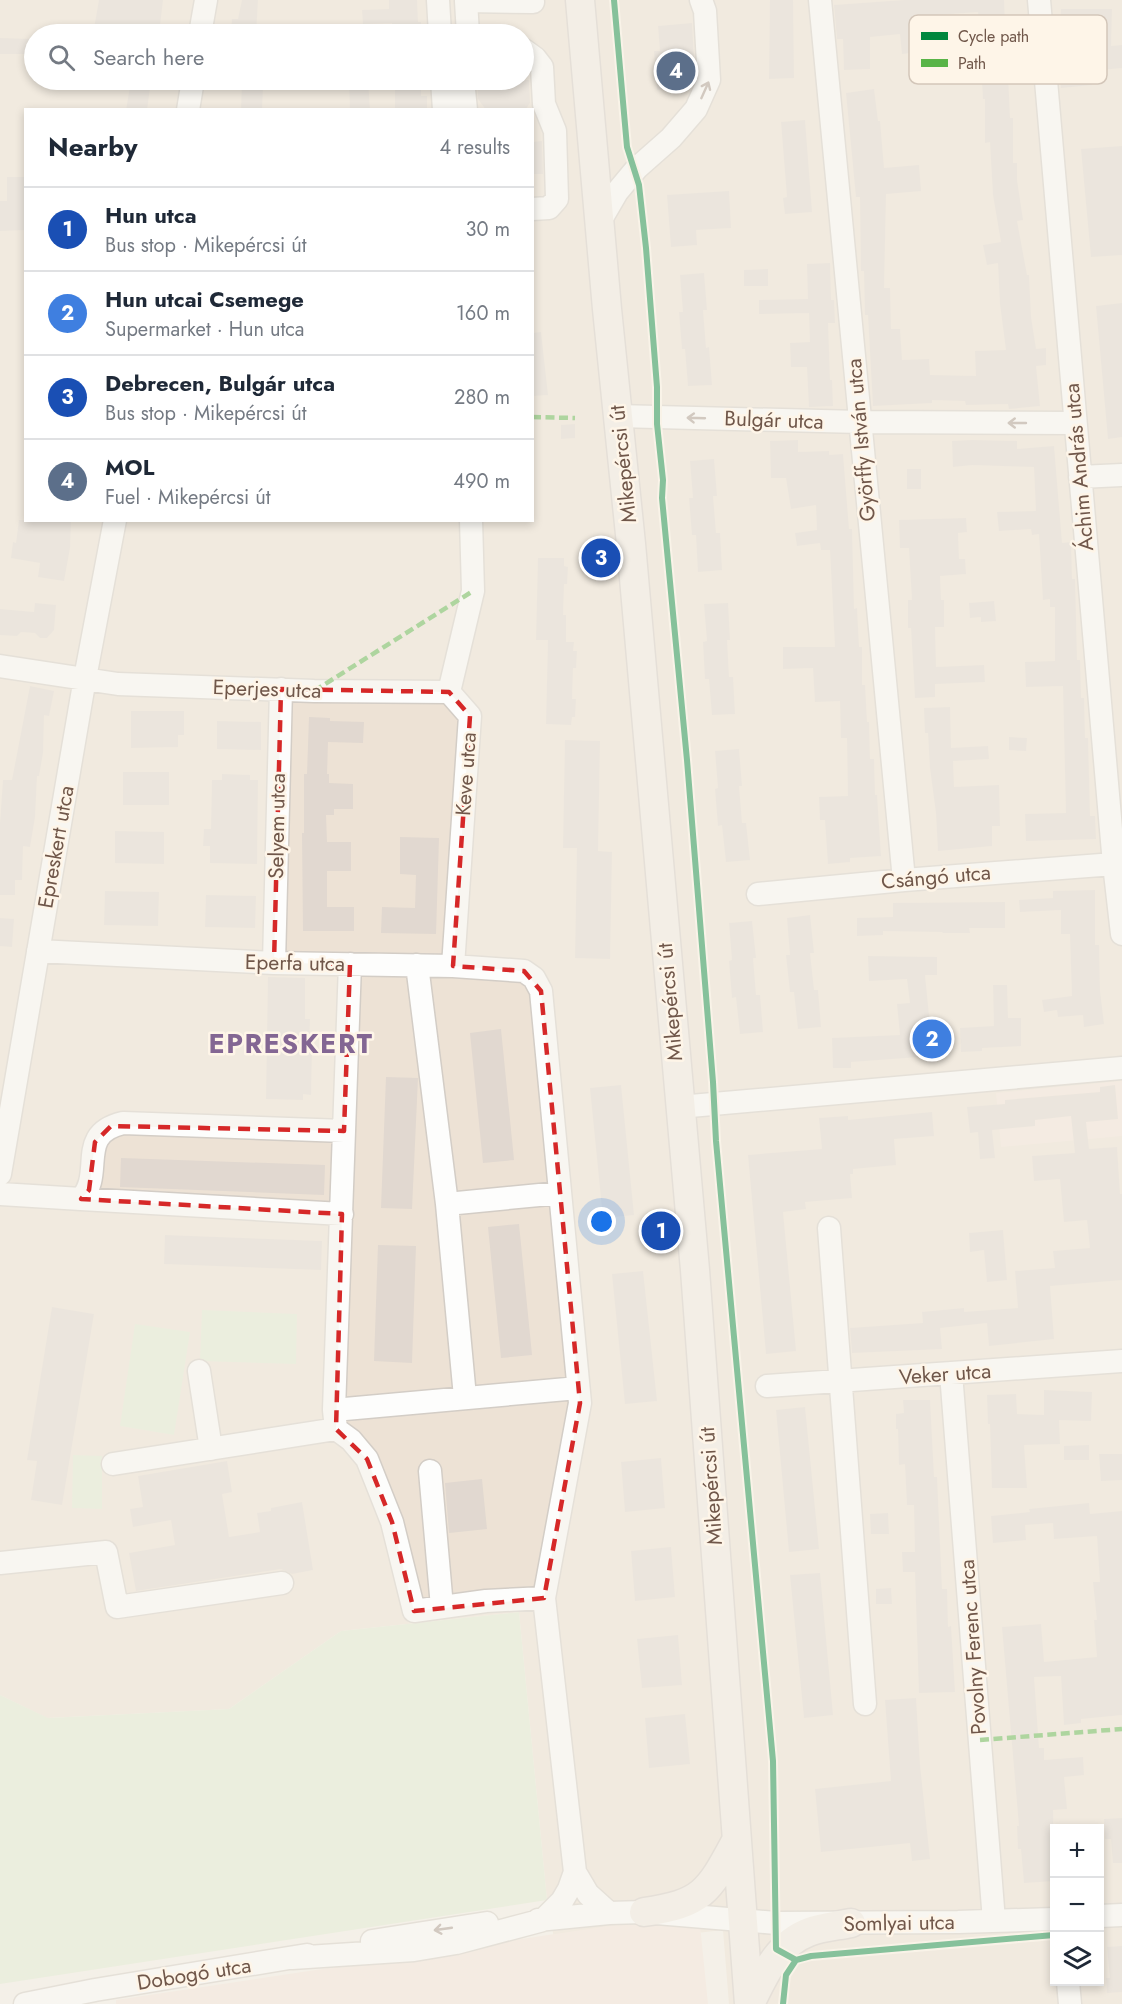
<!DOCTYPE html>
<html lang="en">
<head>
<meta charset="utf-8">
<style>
  :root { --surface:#fff; --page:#f6f6f7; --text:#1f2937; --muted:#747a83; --line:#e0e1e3; --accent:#0b8043 }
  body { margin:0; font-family:Jost,sans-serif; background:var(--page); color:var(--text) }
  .controls { position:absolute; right:18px; bottom:18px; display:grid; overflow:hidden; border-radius:0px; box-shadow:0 3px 9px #0003 }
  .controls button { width:54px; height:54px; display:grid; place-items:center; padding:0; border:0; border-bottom:2px solid var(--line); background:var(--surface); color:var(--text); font:30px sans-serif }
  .you { position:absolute; left:602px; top:1222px; width:21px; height:21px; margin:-15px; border:4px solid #fff; border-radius:50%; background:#1a73e8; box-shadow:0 0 0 9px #1a73e833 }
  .badge { display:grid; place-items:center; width:39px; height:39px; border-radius:50%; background:var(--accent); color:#fff; font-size:20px; font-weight:700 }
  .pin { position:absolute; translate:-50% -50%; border:3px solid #fff; box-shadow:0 2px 6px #0006 }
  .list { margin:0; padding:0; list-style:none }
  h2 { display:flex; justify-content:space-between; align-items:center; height:78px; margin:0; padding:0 24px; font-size:26px }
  h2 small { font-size:20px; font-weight:400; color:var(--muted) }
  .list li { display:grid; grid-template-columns:39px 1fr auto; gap:18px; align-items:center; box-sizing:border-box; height:84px; padding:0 24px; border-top:2px solid var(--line) }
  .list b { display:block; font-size:22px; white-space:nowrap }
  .list p { margin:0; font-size:20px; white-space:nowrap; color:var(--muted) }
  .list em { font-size:20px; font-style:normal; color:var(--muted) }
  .icon { flex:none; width:33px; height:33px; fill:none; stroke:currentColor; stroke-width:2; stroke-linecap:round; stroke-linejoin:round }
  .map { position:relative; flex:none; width:1122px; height:2004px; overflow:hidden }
  .search { position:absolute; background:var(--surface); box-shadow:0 3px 9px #0003; left:24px; top:24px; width:510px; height:66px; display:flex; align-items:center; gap:15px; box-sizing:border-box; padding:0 21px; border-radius:33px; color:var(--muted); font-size:22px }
  .panel { position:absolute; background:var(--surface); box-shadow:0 3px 9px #0003; left:24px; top:108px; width:510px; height:414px; border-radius:0px }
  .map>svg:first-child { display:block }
</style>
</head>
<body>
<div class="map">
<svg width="1122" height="2004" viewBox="0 0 1122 2004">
  <rect width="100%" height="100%" fill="#f4f0e8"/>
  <path fill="#ede2d5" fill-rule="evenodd" d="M0 0H1122V2004H729L723 1930 556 1949 547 1900 519 1612 341 1631 229 1709 47 1718 0 1695ZM34 34H524V80H34ZM26 110H532V520H26ZM1054 1828H1100V1982H1054Z"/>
  <path fill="#f4e5db" d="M1122 1081V1136L1001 1147 996 1093Z
    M622 1924 700 1925 708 2004H116V2000Z"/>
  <path fill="#e1ebd3" d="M202 1310 297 1314 296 1364 200 1361Z
    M135 1324 190 1332 174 1435 120 1426Z
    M73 1455 102 1456V1509L72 1508Z
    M519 1612 547 1900 0 1984V1695L48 1718 229 1709 341 1631Z"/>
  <path fill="#e1d8d0" d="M99 0H163L159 34H93Z
    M242 0H258L256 34H231L232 19H238Z
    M389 0H417L418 22H421V34H392V23L363 24 362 10 389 9Z
    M770 0H793L794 78 769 79Z
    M904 0H1004L1007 74H1008L1010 118H1013V163H1017V180L1023 220 1017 221 1027 275H1029L1031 317 1036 349 1046 348V365L1036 366 1040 406 1009 409 1008 404 966 405 965 401 932 400V403L873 406 868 315H865L864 271H861L860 197H856L846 93 874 89 878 121H880L884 168 919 165 921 191 886 194 884 288H890L891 329H900L902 360 929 359 930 375 976 376 975 351 1006 350 1000 304 998 263 987 265 983 245 1001 242 993 195 990 142 985 143V99H983L978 12 923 16 927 51 902 54 900 34 870 37V69L844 70 843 39H837L834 5Z
    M1061 9H1112L1111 46 1122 45V68L1090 71 1092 85 1061 88 1057 50H1060Z
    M692 23 695 77 691 88 657 90 654 51H660L658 26Z
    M0 38 34 39V54H0Z
    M131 80 151 81 147 110H126Z
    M242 80H255V88H263L262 110H241Z
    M349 80H368L370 110H350Z
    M395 80H421V96H427V110H395Z
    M477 80H529L530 103 525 110H486L478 99Z
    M805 120 812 212 785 214 783 198 787 197 781 122Z
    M542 141 543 174H532V142Z
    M1122 146V255L1091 257 1081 149Z
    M7 177H26V230L0 231V201H7Z
    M729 191 731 228 696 230 697 245 671 247 667 195Z
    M830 263 831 300H834L835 323H828L830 380H832L833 406 809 407 807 367H791L790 343 810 342 809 313 759 314V300L808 299 807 264Z
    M768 269V286H744V270Z
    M704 273 707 310H703L706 348 709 347 712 385 688 386 685 349H682L679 312H683L680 275Z
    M1122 303V437L1108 439 1096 306Z
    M541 332 548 395 532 396V333Z
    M575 424V438L561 439V425Z
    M798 440V452L829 451V455L843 454 849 529H852L854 609 857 608 859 647H862V685H865L867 722H869L870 759H874L875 795H877L881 856 850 858V862L828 864 825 820H820L819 797 848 796 847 738H841L840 701 815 702 813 668 783 669V647H835L830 550H821L820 543 797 546 795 533 817 530 816 505 791 509 786 478H771L770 441Z
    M972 440 1017 441V449L1054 446 1062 543 1071 542 1072 579H1075L1077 660H1080L1081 698H1084L1085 738H1088L1090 816H1095L1096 839 1026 841 1025 814 1066 813 1063 686 1026 687 1025 662 1055 661V607H1050V599L1043 600 1039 534 1032 535 1031 529 999 531 997 512 1036 511 1034 467 972 465 953 467 952 441Z
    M714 459 717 496H713L716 533H720L722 570 698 572 696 535H692L689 498H693L690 461Z
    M907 469H921V489H907Z
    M966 518 967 532 958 533 959 559H965L966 574 940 576 941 600H944V627H935L936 667 984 665 985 682 935 684V697L915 698 911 628H908V600H912L909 548H900L899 520Z
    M19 520H71L70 548 64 581 38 577 40 563 11 558 13 542 16 543Z
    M538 558H564V566L568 567 567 584H564L563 615H566V642H574L573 651H577L576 668H573L572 699H576L575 717H572L571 725 546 724 548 640H536Z
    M994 601 996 621 981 622V617L970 618 969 603Z
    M35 603 56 605 54 630 47 638H40L35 633 21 632 17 636 0 635V609L34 612Z
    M728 603 730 640H727L729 677H733L735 714 712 715 709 679H705L703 642 707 641 704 604Z
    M30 686 54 691 49 716 44 715 43 753 39 776H37L35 817 30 847 23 846 22 880H15V895H0V823L3 780H12Z
    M950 707 951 748 988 746 989 759 953 761 954 787 999 785 1000 826H992V846L938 851 936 813 930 768 928 733H925L924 708Z
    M131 711H184V735H178V747L131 748Z
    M309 717 330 718V721L364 722 363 743 328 742 327 774H329V783L353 784V809H334V815H326L327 842H351V871H327V907H354V931H303L302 833H304V774H307Z
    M217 721 261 722V750L217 749Z
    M1009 737 1027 738 1026 751 1009 750Z
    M565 740 600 741 598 851 612 852 610 959 575 958 577 848H563Z
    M739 749 742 786H739L742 823H746L750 860 726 862 722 825 718 826 715 789 718 788 715 751Z
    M123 772H169V805H123Z
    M222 774 250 775V780H258L257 864 210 863V846H203L204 829H211L212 780H222Z
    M115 831 164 832V864L115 863Z
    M400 837 439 838 436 934 381 933 382 907 415 908 416 875 400 874Z
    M1095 890V945H1099L1100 991 1104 1024 1084 1027 1083 1015 1058 1017 1057 1010 1044 1012 1042 1000 1072 996 1070 934H1061V910L1020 912 1019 900 1053 898V891Z
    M105 891 159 892 158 926 104 925Z
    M206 895 256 896 255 928 205 927Z
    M1005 902V928H969L970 933H943L942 932 883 931V935L857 936V918L893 917V903Z
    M810 915 814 953H810L814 990H818L821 1027 798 1029 794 992H790L786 955H790L787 918Z
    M0 918 14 919 12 947 0 946Z
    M752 921 756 958H753L756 995H760L763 1032 740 1034 736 997 732 998 729 961 732 960 729 923Z
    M868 956 937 957V975H925L933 1056 851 1062V1068H833L832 1038 900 1035 897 1004 910 1003 907 979 869 981Z
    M268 977 305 978V1019H310L309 1048H312L311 1095 303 1094V1100L266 1099Z
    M993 985H1007L1008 1018H1021V1046L982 1048V1051L961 1052 960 1028 994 1026Z
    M501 1029 514 1160 483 1163 470 1033Z
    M386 1077 418 1078 412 1209 381 1208Z
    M621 1085 634 1215 603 1218 590 1088Z
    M1115 1085 1118 1119 1086 1122 1089 1149 1117 1147 1120 1194H1122V1280L1050 1286 1054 1339 989 1346 987 1323 940 1328 942 1349 852 1353 850 1328 923 1323 922 1312 964 1308V1312L1018 1308 1015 1271 1055 1268 1053 1251 1090 1248 1087 1220 1064 1222 1060 1179 1034 1181 1032 1156 1075 1153 1071 1116 1035 1120V1126L992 1130 995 1158 980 1159 978 1132 970 1133 967 1107 1005 1104V1100L1100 1092V1087Z
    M932 1112 934 1136 894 1139 896 1165 853 1169V1174H850L852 1198 805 1202 806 1209 783 1212 796 1351 766 1354 748 1155 822 1149 819 1118 848 1116V1120Z
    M121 1158 325 1165 324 1195 120 1187Z
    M519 1224 532 1355 501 1358 488 1227Z
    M1003 1230 1007 1280 987 1282 984 1250 970 1252 969 1233Z
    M165 1235 322 1241 321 1270 164 1264Z
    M378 1245 416 1246 412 1363 374 1361Z
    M643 1271 657 1401 625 1404 612 1274Z
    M52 1307 94 1314 62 1505 31 1500 37 1461 27 1460Z
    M1044 1390 1092 1392 1091 1421 1059 1420 1060 1444 1024 1445 1027 1488H992L990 1424H988L987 1395 1016 1394 1017 1414 1044 1415Z
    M903 1400H930L934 1477H937L942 1589H947L948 1627 951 1626 955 1692 919 1693 915 1572H903L902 1552H915L914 1505H907L905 1464 899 1465 898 1429H896V1414L904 1413Z
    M805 1407 819 1549 789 1552 776 1410Z
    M1089 1445V1460H1064V1446Z
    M1099 1454H1122V1480L1101 1481Z
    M661 1458 665 1508 625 1512 621 1462Z
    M227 1461 232 1492 222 1494 229 1537 260 1532 257 1513 271 1511V1508L302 1502 313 1570 292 1574 281 1569 136 1591 129 1553 175 1545 171 1520 133 1527 130 1509 143 1507 138 1476Z
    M482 1479 487 1529 449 1533 445 1483Z
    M1089 1503 1090 1514 1122 1511V1715L1081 1719V1723L1064 1725 1061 1676 1034 1677 1039 1748H1044V1760L1083 1757 1084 1775 1064 1777 1067 1809 1053 1810 1054 1881 1024 1883 1021 1849H1018L1017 1826H1019L1002 1627 1041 1624 1044 1662 1097 1657 1094 1620H1097L1093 1582H1100L1097 1536 1054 1539 1053 1523 1025 1525 1026 1540 993 1543 991 1516 1030 1512 1029 1509Z
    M888 1513 889 1534H871L870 1514Z
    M671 1547 675 1597 635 1601 631 1551Z
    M820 1573 833 1715 804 1718 790 1575Z
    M891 1588 892 1604H876V1589Z
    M678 1635 682 1685 642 1688 637 1639Z
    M916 1698 920 1765 930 1859 912 1861 910 1843 821 1852 815 1789 891 1781 885 1700Z
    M685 1714 690 1764 649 1768 645 1718Z
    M1122 1818V1863H1113L1111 1839H1105L1104 1819Z
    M1122 1946V1992L1107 1993 1106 1978H1110L1107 1947Z"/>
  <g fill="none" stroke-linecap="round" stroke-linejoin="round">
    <g stroke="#d3cdc6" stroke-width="25">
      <path id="minor" d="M438 0 440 34
        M820 0 904 880
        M1039 0 1114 864 1122 934
        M200 34 206 0
        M468 34 466 1 533 2
        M524 50 535 58 542 67 544 104 555 131 557 199 549 208 532 209
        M442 80 444 110
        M463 80 466 110
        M188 110 193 80
        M599 223 617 192 637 168 671 138 696 109 709 80 705 11 701 0
        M617 416 860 422 1075 423
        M1080 477 1122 475
        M0 666 118 684 314 691 449 692
        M758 894 904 880 1114 864
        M38 951 274 963 453 966 524 971 534 978 541 991 580 1403 544 1598
        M274 963 281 689
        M417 965 447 1204 465 1397
        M453 966 470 716 449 692 473 591 471 520
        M679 1107 1122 1068
        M0 1174 85 678 115 520
        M0 1194 81 1199C105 1173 75 1134 123 1123L344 1131
        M81 1199 342 1214
        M447 1204 560 1193
        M829 1228 865 1704
        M199 1371 211 1449
        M951 1373 994 1921
        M767 1386 1122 1361
        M334 1410 578 1388
        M113 1464 336 1429
        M430 1471 442 1607
        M0 1563 106 1552 117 1607 282 1583
        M575 1872 588 1894 609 1913
        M1100 1916 1122 1915
        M538 1920 609 1913 644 1912 776 1923 958 1922 1054 1919
        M372 1941 487 1923
        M292 1958 414 1950 456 1943 543 1920 562 1901 569 1889 575 1872 544 1598 486 1601 414 1611 392 1522 367 1459 351 1440 336 1429 334 1410 350 964
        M1068 1982 1070 2004
        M25 2004 95 1990 307 1955"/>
    </g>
    <g stroke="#d3cbc5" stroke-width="31">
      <path id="major" d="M580 0 607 309 631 544 695 1270 749 2004
        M644 1912C703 1904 709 1891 736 1841
        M750 2004C764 1976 777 1944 809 1932 822 1927 837 1926 851 1923"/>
    </g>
    <use href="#minor" stroke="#fdfdfc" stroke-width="22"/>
    <use href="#major" stroke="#f1ece4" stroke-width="28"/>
    <path stroke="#59b447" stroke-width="4.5" stroke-dasharray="9 4.5" stroke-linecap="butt" d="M532 417 575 418
      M314 691 473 591
      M980 1740 1122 1729"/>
    <g stroke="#fef5e8" stroke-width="10">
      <path id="cycleway" d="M614 0 627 147 639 185 646 248 657 387V424L663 480 662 498 687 760 713 1082 716 1141 773 1761 776 1949 796 1960 786 1975 783 2004
        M796 1960 811 1956 1054 1935"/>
    </g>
    <use href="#cycleway" stroke="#00873e" stroke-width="6"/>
  </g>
  <defs><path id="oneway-shaft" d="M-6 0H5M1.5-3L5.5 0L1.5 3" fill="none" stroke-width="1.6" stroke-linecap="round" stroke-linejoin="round" transform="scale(1.5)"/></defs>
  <g stroke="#a89991">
    <use href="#oneway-shaft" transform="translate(705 90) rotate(-66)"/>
    <use href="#oneway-shaft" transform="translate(696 418) rotate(-178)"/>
    <use href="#oneway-shaft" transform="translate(1017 423) rotate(-180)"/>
    <use href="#oneway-shaft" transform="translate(443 1929) rotate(172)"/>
  </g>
  <path d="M0 0H1122V2004H0ZM281 689 449 692 470 716 453 966 524 971 541 991 580 1403 544 1598 414 1611 392 1522 367 1459 336 1429 342 1214 81 1199 89 1190 95 1142 111 1126 344 1131 350 964 274 963Z" fill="#f4f0e8" fill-opacity=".55" fill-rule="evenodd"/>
  <path fill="none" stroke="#d62828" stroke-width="4.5" stroke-dasharray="12 8" stroke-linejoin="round" d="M281 689 449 692 470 716 453 966 524 971 541 991 580 1403 544 1598 414 1611 392 1522 367 1459 336 1429 342 1214 81 1199 89 1190 95 1142 111 1126 344 1131 350 964 274 963Z"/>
  <g text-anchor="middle" stroke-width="5" stroke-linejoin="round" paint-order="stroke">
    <g font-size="21" fill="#70574a" stroke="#fef5e8">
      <text transform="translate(774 420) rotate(2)" y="7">Bulgár utca</text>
      <text transform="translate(861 440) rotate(-95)" y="7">Györffy István utca</text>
      <text transform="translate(623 464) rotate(-96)" y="7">Mikepércsi út</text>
      <text transform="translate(1079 467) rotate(-95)" y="7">Áchim András utca</text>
      <text transform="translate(267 689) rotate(2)" y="7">Eperjes utca</text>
      <text transform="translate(466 774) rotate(-86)" y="7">Keve utca</text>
      <text transform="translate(277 826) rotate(-89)" y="7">Selyem utca</text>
      <text transform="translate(56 847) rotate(-80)" y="7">Epreskert utca</text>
      <text transform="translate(936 877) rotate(-5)" y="7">Csángó utca</text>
      <text transform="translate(295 963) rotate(1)" y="7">Eperfa utca</text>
      <text transform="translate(670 1002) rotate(-95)" y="7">Mikepércsi út</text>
      <text transform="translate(945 1374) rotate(-4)" y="7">Veker utca</text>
      <text transform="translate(711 1486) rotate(-94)" y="7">Mikepércsi út</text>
      <text transform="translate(973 1647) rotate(-94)" y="7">Povolny Ferenc utca</text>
      <text transform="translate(899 1923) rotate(-1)" y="7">Somlyai utca</text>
      <text transform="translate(194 1974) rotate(-9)" y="7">Dobogó utca</text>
    </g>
    <g font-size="27" font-weight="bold" letter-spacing="1.5" fill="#836693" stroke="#fef5e8">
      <text x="291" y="1053">EPRESKERT</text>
    </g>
  </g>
  <rect x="909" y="15" width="198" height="69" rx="9" fill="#fef5e8" stroke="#d3c6b9" stroke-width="1.5"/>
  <rect x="921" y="32" width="27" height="8" fill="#00873e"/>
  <rect x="921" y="59" width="27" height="8" fill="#59b447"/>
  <g font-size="16" fill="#70574a">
    <text x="958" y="42">Cycle path</text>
    <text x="958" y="69">Path</text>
  </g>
</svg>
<div class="controls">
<button>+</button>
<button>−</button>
<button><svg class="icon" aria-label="layers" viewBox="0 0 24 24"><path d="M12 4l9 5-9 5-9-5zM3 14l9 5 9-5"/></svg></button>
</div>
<div class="you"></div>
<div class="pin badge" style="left:661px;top:1231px;background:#1a4fb4">1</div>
<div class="pin badge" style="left:932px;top:1039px;background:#3f7fe0">2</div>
<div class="pin badge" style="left:601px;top:558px;background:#1a4fb4">3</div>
<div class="pin badge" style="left:676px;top:71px;background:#5c6f8a">4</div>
<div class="search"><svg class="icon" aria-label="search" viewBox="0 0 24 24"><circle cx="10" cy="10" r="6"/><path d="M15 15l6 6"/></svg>Search here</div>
<section class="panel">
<h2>Nearby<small>4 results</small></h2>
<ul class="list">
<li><span class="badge" style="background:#1a4fb4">1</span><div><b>Hun utca</b><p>Bus stop · Mikepércsi út</p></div><em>30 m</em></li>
<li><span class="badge" style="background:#3f7fe0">2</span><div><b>Hun utcai Csemege</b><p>Supermarket · Hun utca</p></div><em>160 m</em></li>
<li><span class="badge" style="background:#1a4fb4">3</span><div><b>Debrecen, Bulgár utca</b><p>Bus stop · Mikepércsi út</p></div><em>280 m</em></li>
<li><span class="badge" style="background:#5c6f8a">4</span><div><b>MOL</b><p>Fuel · Mikepércsi út</p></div><em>490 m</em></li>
</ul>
</section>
</div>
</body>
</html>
